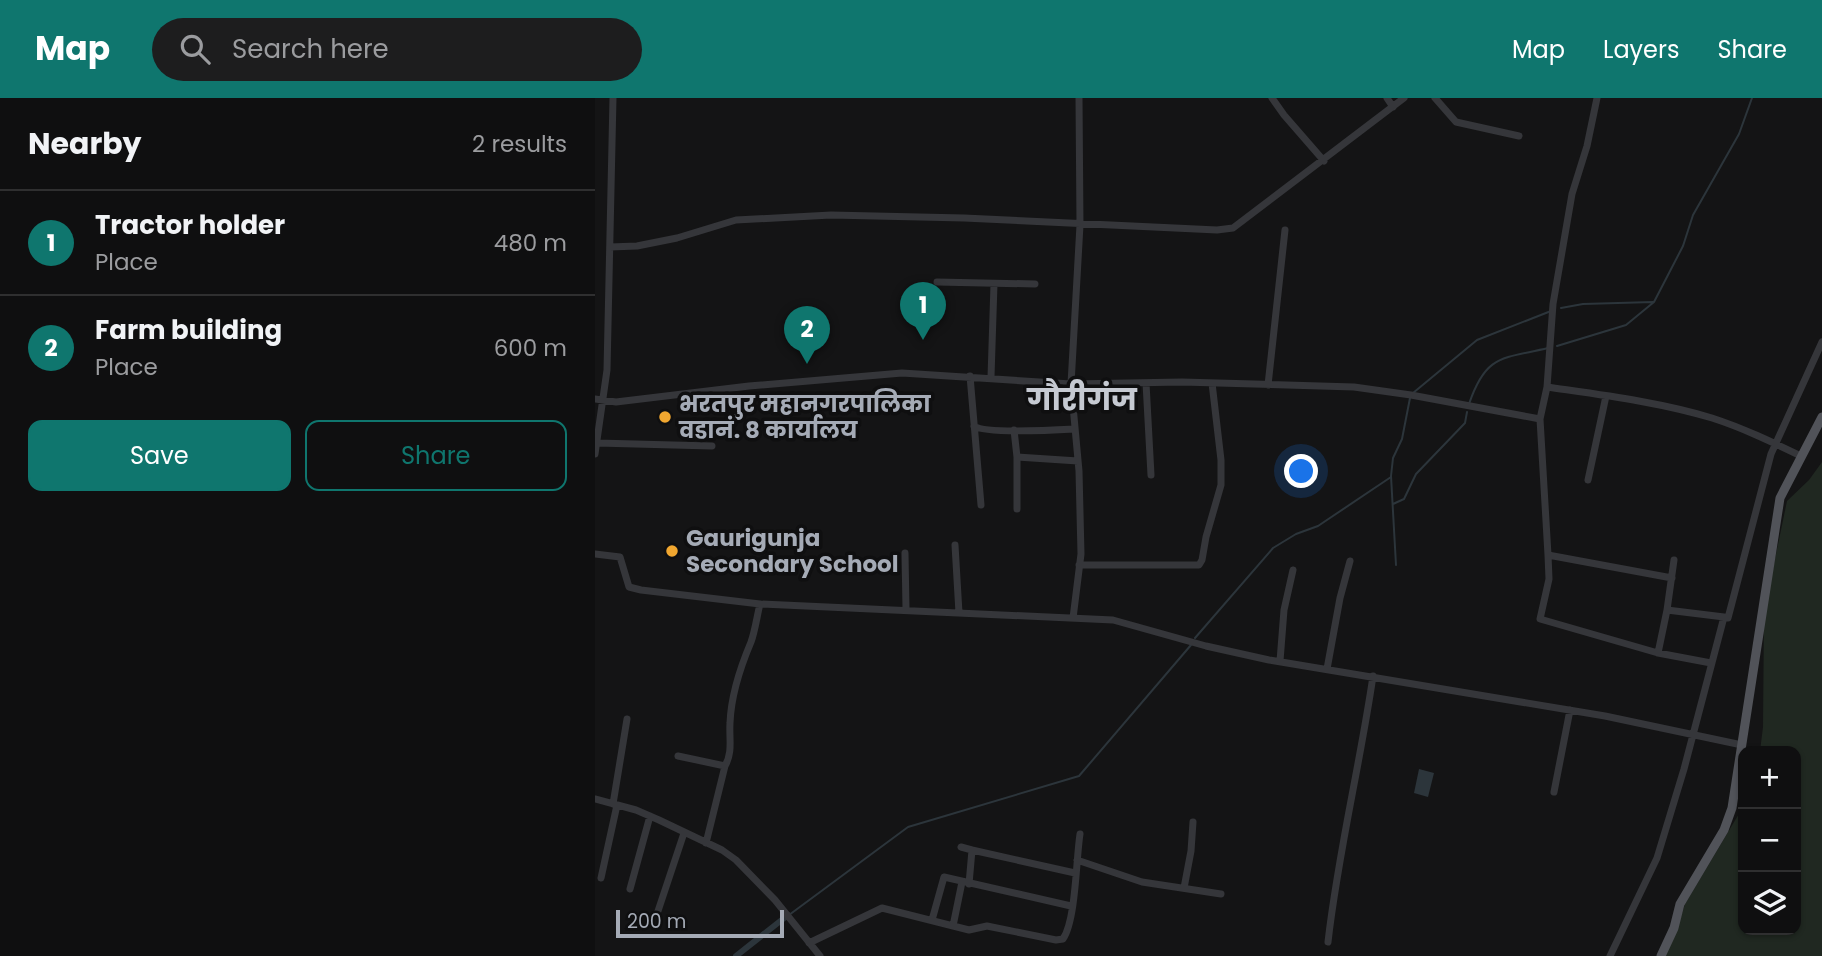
<!DOCTYPE html>
<html lang="en">
<head>
<meta charset="utf-8">
<style>
  :root { --surface:#0f0f10; --page:#1d1d1e; --text:#f1f3f6; --muted:#9b9c9f; --line:#2f2f30; --accent:#0f766e }
  body { margin:0; font-family:Poppins,"Noto Sans Devanagari",sans-serif; background:var(--page); color:var(--text) }
  .controls { position:absolute; right:21px; bottom:21px; display:grid; overflow:hidden; border-radius:14px; box-shadow:0 2px 5px #0004 }
  .controls button { width:63px; height:63px; display:grid; place-items:center; padding:0; border:0; border-bottom:2px solid var(--line); background:var(--surface); color:var(--text); font:35px sans-serif }
  .scale { position:absolute; left:21px; bottom:18px; width:168px; box-sizing:border-box; padding-left:7px; border:4px solid #a5abb6; border-top:0; font-size:19px; line-height:24px; white-space:nowrap; color:#a5abb6; -webkit-text-stroke:5px #0f0f10; paint-order:stroke }
  .you { position:absolute; left:707px; top:374px; width:24px; height:24px; margin:-18px; border:5px solid #fff; border-radius:50%; background:#1a73e8; box-shadow:0 0 0 10px #1a73e833 }
  .badge { display:grid; place-items:center; width:46px; height:46px; border-radius:50%; background:var(--accent); color:#fff; font-size:23px; font-weight:700 }
  .pin { position:absolute; translate:-50% -58px; filter:drop-shadow(0 2px 4px #0008) }
  .pin::after { content:''; position:absolute; top:37px; width:24px; height:21px; background:inherit; clip-path:polygon(0 0,100% 0,50% 100%) }
  .list { margin:0; padding:0; list-style:none }
  h2 { display:flex; justify-content:space-between; align-items:center; height:91px; margin:0; padding:0 28px; font-size:30px }
  h2 small { font-size:23px; font-weight:400; color:var(--muted) }
  .list li { display:grid; grid-template-columns:46px 1fr auto; gap:21px; align-items:center; box-sizing:border-box; height:105px; padding:0 28px; border-top:2px solid var(--line) }
  .list b { display:block; font-size:26px; white-space:nowrap }
  .list p { margin:0; font-size:23px; white-space:nowrap; color:var(--muted) }
  .list em { font-size:23px; font-style:normal; color:var(--muted) }
  .actions { display:flex; gap:14px; padding:21px 28px }
  .actions a { flex:1; padding:16px 0; border:2px solid var(--accent); border-radius:14px; text-align:center; font-size:24px; color:var(--accent) }
  .actions .main { background:var(--accent); color:#fff }
  .icon { flex:none; width:38px; height:38px; fill:none; stroke:currentColor; stroke-width:2; stroke-linecap:round; stroke-linejoin:round }
  .map { position:relative; flex:none; width:1227px; height:858px; overflow:hidden }
  header { display:flex; align-items:center; gap:42px; box-sizing:border-box; height:98px; padding:0 35px; background:var(--accent); color:#fff }
  header strong { font-size:33px }
  nav { display:flex; gap:38px; margin-inline-start:auto; font-size:24px }
  .search { width:490px; height:63px; background:var(--page); display:flex; align-items:center; gap:18px; box-sizing:border-box; padding:0 24px; border-radius:38px; color:var(--muted); font-size:26px }
  main { display:flex }
  aside { flex:1; background:var(--surface) }
  .map>svg:first-child { display:block }
</style>
</head>
<body>
<header>
<strong>Map</strong>
<div class="search"><svg class="icon" aria-label="search" viewBox="0 0 24 24"><circle cx="10" cy="10" r="6"/><path d="M15 15l6 6"/></svg>Search here</div>
<nav><a>Map</a><a>Layers</a><a>Share</a></nav>
</header>
<main>
<aside>
<h2>Nearby<small>2 results</small></h2>
<ul class="list">
<li><span class="badge">1</span><div><b>Tractor holder</b><p>Place</p></div><em>480 m</em></li>
<li><span class="badge">2</span><div><b>Farm building</b><p>Place</p></div><em>600 m</em></li>
</ul>
<div class="actions"><a class="main">Save</a><a>Share</a></div>
</aside>
<div class="map">
<svg width="1227" height="858" viewBox="0 0 1227 858">
  <rect width="100%" height="100%" fill="#141415"/>
  <path fill="#202821" d="M1227 364V858H1070L1082 831 1090 806 1148 709V832H1201V653H1165L1168 629 1169 514 1192 403 1214 382Z"/>
  <path fill="#2c353b" d="M824 671 839 675 833 699 819 695Z"/>
  <g fill="none" stroke-linecap="round" stroke-linejoin="round">
    <path stroke="#2c353b" stroke-width="2" d="M966 210 988 206 1058 204
      M962 248 1031 227 1059 204 1088 148 1098 117 1144 36 1157 0
      M818 295 882 242 956 213
      M874 306C891 256 907 261 953 250
      M798 406 809 401 821 376 870 325 872 314
      M801 467 796 378 798 360 807 341 815 300
      M600 540 678 450 701 436 723 428 796 379
      M194 817 313 729 484 678 596 547"/>
    <path stroke="#2c353b" stroke-width="6" d="M141 858 193 817"/>
    <path stroke="#35363a" stroke-width="7" d="M677 0 689 17 729 63
      M792 0 798 9
      M840 0 861 24 924 38
      M15 149 42 148 82 140 141 122 236 117 369 120 622 132 638 130 809 0
      M342 184 440 186
      M375 278 386 407
      M396 279 399 186
      M551 285 556 377
      M673 287 690 132
      M952 289 958 206 977 96 992 48 1002 0
      M0 301 21 304 154 288 307 275 476 286 587 284 759 289 816 297 945 321 952 289C1007 297 1064 304 1117 320 1148 330 1177 344 1206 358
      M945 321 953 457 1077 480
      M379 328C390 336 462 332 480 331
      M419 332 422 359 483 363
      M2 345 117 348
      M0 356 12 272 18 0
      M422 359V411
      M993 382 1011 298
      M360 447 364 515
      M310 455 311 511
      M0 456 25 459 34 489 46 492 165 506 518 522 611 548 674 562 1010 618 1147 647
      M953 457 954 481 945 521 1063 555 1116 565
      M1079 462 1072 512 1129 519
      M484 467H604L607 462 611 439 626 387V362L617 285
      M478 520 486 456 484 373 476 286 485 127 484 0
      M1063 555 1072 512
      M685 563 689 512 698 472
      M732 571 745 500 755 463
      M83 658 130 668
      M959 694 975 612
      M0 701 41 712 64 722 127 752 141 762 180 802 225 858
      M18 706 32 621
      M111 745 130 668C138 654 134 641 135 625 136 597 145 570 156 544 160 533 162 518 165 506
      M366 749 377 752
      M482 762 547 784 626 796
      M6 780 22 707
      M374 786 377 752 480 775
      M589 790 596 753 598 724
      M35 791 55 718
      M63 813 89 735
      M337 822 349 779 476 808
      M358 828 367 784
      M733 844C743 755 765 667 778 578
      M214 845 287 810 374 832 392 828 461 842 468 841C481 822 481 761 485 736
      M1015 858 1062 760 1089 671 1129 519 1133 520 1176 356 1227 244"/>
    <path stroke="#515359" stroke-width="9" d="M1066 858 1079 830 1085 806 1129 732 1137 710 1185 400 1227 319"/>
  </g>
  <g fill="#f1a730" stroke="#0f0f10" stroke-width="2.5">
    <circle cx="70" cy="319" r="7"/>
    <circle cx="77" cy="453" r="7"/>
  </g>
  <g text-anchor="middle" stroke-width="7" stroke-linejoin="round" paint-order="stroke">
    <g font-size="23" font-weight="bold" fill="#a5abb6" stroke="#0f0f10" text-anchor="start">
      <text x="84" y="314">भरतपुर महानगरपालिका<tspan x="84" dy="26">वडानं. ८ कार्यालय</tspan></text>
      <text x="91" y="448">Gaurigunja<tspan x="91" dy="26">Secondary School</tspan></text>
    </g>
    <g font-size="30" font-weight="bold" fill="#c6cad2" stroke="#0f0f10">
      <text x="487" y="312">गौरीगंज</text>
    </g>
  </g>
</svg>
<div class="controls">
<button>+</button>
<button>−</button>
<button><svg class="icon" aria-label="layers" viewBox="0 0 24 24"><path d="M12 4l9 5-9 5-9-5zM3 14l9 5 9-5"/></svg></button>
</div>
<div class="scale">200 m</div>
<div class="you"></div>
<div class="pin badge" style="left:328px;top:242px">1</div>
<div class="pin badge" style="left:212px;top:266px">2</div>
</div>
</main>
</body>
</html>
